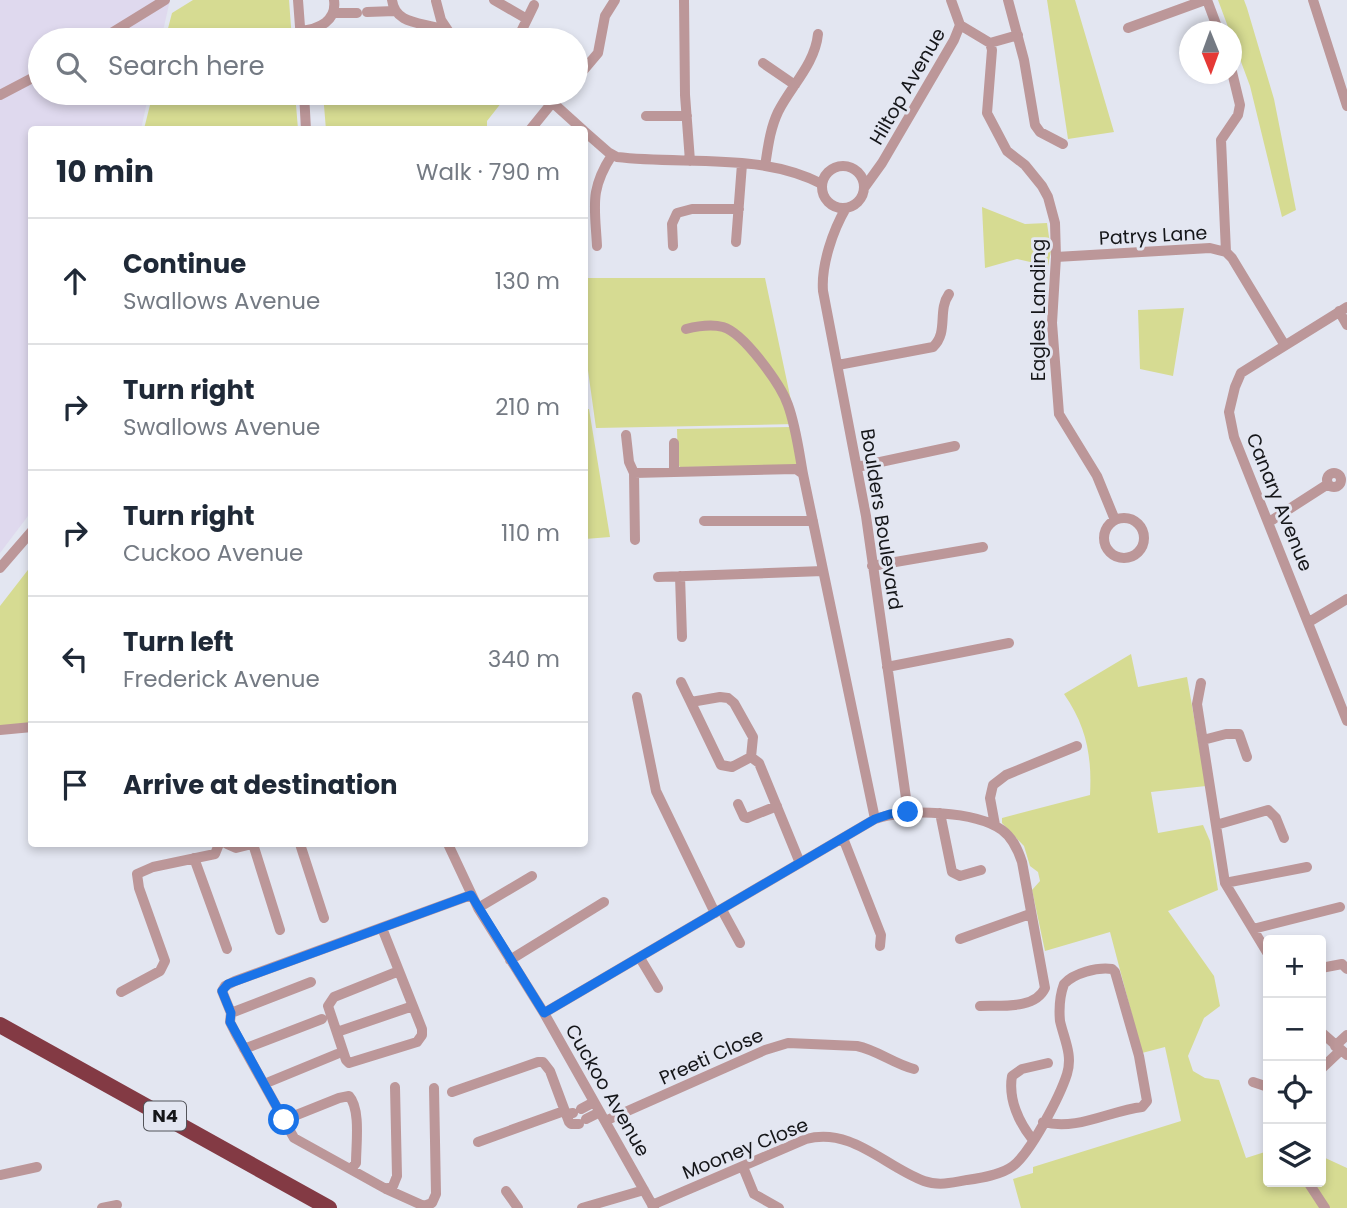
<!DOCTYPE html>
<html lang="en">
<head>
<meta charset="utf-8">
<style>
  :root { --surface:#fff; --page:#f2f2f3; --text:#1f2937; --muted:#747a83; --line:#e0e1e3 }
  body { margin:0; font-family:Poppins,sans-serif; background:var(--page); color:var(--text) }
  .controls { position:absolute; right:21px; bottom:21px; display:grid; overflow:hidden; border-radius:7px; box-shadow:0 4px 10px #0003 }
  .controls button { width:63px; height:63px; display:grid; place-items:center; padding:0; border:0; border-bottom:2px solid var(--line); background:var(--surface); color:var(--text); font:35px sans-serif }
  .compass { position:absolute; left:1179px; top:21px; width:63px; height:63px; border-radius:50%; background:var(--surface); box-shadow:0 4px 10px #0003; rotate:179deg }
  .stop { position:absolute; width:21px; height:21px; margin:-16px; border:5px solid #1a73e8; border-radius:50%; background:#fff }
  .stop.end { background:#1a73e8; border-color:#fff; box-shadow:0 2px 7px #0008 }
  .list { margin:0; padding:0; list-style:none }
  h2 { display:flex; justify-content:space-between; align-items:center; height:91px; margin:0; padding:0 28px; font-size:30px }
  h2 small { font-size:23px; font-weight:400; color:var(--muted) }
  .list li { display:grid; grid-template-columns:46px 1fr auto; gap:21px; align-items:center; box-sizing:border-box; height:126px; padding:0 28px; border-top:2px solid var(--line) }
  .list b { display:block; font-size:26px; white-space:nowrap }
  .list p { margin:0; font-size:23px; white-space:nowrap; color:var(--muted) }
  .list em { font-size:23px; font-style:normal; color:var(--muted) }
  .icon { flex:none; width:38px; height:38px; fill:none; stroke:currentColor; stroke-width:2; stroke-linecap:round; stroke-linejoin:round }
  .map { position:relative; flex:none; width:1347px; height:1208px; overflow:hidden }
  .search { position:absolute; background:var(--surface); box-shadow:0 4px 10px #0003; left:28px; top:28px; width:560px; height:77px; display:flex; align-items:center; gap:18px; box-sizing:border-box; padding:0 24px; border-radius:38px; color:var(--muted); font-size:26px }
  .panel { position:absolute; background:var(--surface); box-shadow:0 4px 10px #0003; left:28px; top:126px; width:560px; height:721px; border-radius:7px }
  .map>svg:first-child { display:block }
</style>
</head>
<body>
<div class="map">
<svg width="1347" height="1208" viewBox="0 0 1347 1208">
  <rect width="100%" height="100%" fill="#e3e6f1"/>
  <path fill="#dfd9ee" d="M0 0H170L161 40H40V93H149L141 129 32 130 31 512 0 553Z"/>
  <path fill="#d6db92" d="M193 0H289L292 40H165L172 13Z
    M1047 0H1075L1114 132 1068 139Z
    M1218 0H1244L1247 8 1274 99 1296 210 1282 217 1250 86Z
    M398 28 429 34 439 40H322L339 30Z
    M153 93H295L298 129H144Z
    M323 93H509L487 121V129L326 130Z
    M982 207 1025 224 1047 223 1051 251 1048 266 1017 259 985 268Z
    M584 278H765L796 424 596 428 585 349Z
    M1184 308 1173 376 1140 369 1138 310Z
    M584 409H589L610 537 585 539Z
    M791 427 798 466 680 467 678 464 677 429Z
    M31 566V724L0 727V606Z
    M1131 654 1138 687 1187 677 1206 786 1151 792 1158 833 1203 825 1210 841 1218 890 1168 911 1214 976 1220 1006 1204 1018 1188 1056 1193 1071 1205 1078 1219 1080 1246 1158 1268 1151V1182H1321V1156L1347 1168V1208H1021L1013 1179 1033 1173V1167L1181 1121 1165 1047 1142 1053 1110 932 1045 951 1032 890 1040 881 1038 872 1030 866 1024 846 1002 823V818L1090 795C1092 757 1087 727 1064 694Z"/>
  <g fill="none" stroke-linecap="round" stroke-linejoin="round">
    <path stroke="#bc9799" stroke-width="10" d="M298 0 301 40
      M392 0C395 25 423 22 441 29 448 32 455 36 461 40
      M494 0 527 19
      M684 0 685 95 690 161
      M951 0 960 25 990 43 992 50 987 113 1007 151 1025 165 1042 186 1048 197 1055 223 1056 257 1052 323 1059 414 1097 476 1115 520
      M1008 0 1024 60 1035 125 1040 132 1063 144
      M1207 0 1219 32
      M1313 0 1347 106
      M436 1 441 20 449 32
      M367 12 395 11
      M334 13H357
      M1128 28 1205 0
      M300 31C319 29 337 21 334 0
      M100 40 165 0
      M517 40 534 5
      M990 43 1018 35
      M763 63 795 85
      M576 79 598 53 605 16 615 0
      M304 93 306 130
      M542 93 583 130
      M0 95 40 74
      M646 116H687
      M530 130 560 93
      M584 131 608 152 617 157C685 165 760 152 822 184
      M765 166C768 147 770 129 778 112 791 86 815 64 818 34
      M822 187a21 21 0 1 1 42 0a21 21 0 1 1-42 0Z
      M864 188 882 163 954 40 960 25
      M846 208C833 230 821 265 823 291L866 516 908 812
      M736 242 742 164
      M597 246C595 207 589 190 612 155
      M673 246 672 224 677 213 692 209H739
      M1226 252 1221 140 1238 115 1240 105 1232 72
      M1056 257 1210 248 1226 252 1232 258 1284 344
      M1347 307 1241 373 1235 387 1229 412 1234 437 1347 721
      M1339 311 1347 325
      M686 329C698 326 711 324 723 327 744 333 781 385 788 405 796 427 799 452 803 474
      M838 365 933 347C949 332 937 311 949 294
      M626 435 629 462 634 473
      M674 443V471
      M857 467 955 446
      M1327 480a7 7 0 1 1 14 0a7 7 0 1 1-14 0Z
      M1104 538a20 20 0 1 1 40 0a20 20 0 1 1-40 0Z
      M704 521H813
      M1269 522 1328 484
      M635 540 634 473 796 469 803 474 875 819
      M872 566 983 547
      M0 568 32 531
      M680 576 682 637
      M658 577 823 571
      M1309 622 1347 599
      M887 667 1009 643
      M681 682 721 765 732 767 751 757 759 763 800 863
      M1201 683 1197 704 1225 883 1268 954
      M637 697 656 791 715 913
      M691 702 720 697 728 698 734 703 753 737 751 757
      M0 730 32 727
      M1203 740 1226 734H1239L1247 757
      M738 804 744 817 747 818 777 806
      M940 813 952 872 960 876 981 870
      M995 825 990 798 993 785 1006 775 1077 746
      M1216 825 1268 810 1276 818 1284 838
      M843 838 881 935 880 946
      M227 844 236 848 252 844
      M253 844 280 930
      M300 844 324 918
      M448 844 478 908 544 1013 654 1208
      M194 858 227 949
      M1225 883 1307 867
      M478 908 532 876
      M722 910 740 943
      M382 928 422 1029V1035L417 1042 349 1063 346 1060 328 1006 334 997 399 971
      M1253 929 1340 907
      M960 939 1030 914
      M640 958 658 988
      M510 960 604 902
      M1321 968 1342 964 1347 969
      M121 992 160 971 165 961 139 888 137 874 153 867 215 854 219 844
      M231 1013 311 982
      M544 1013 875 819C905 808 976 811 1002 830 1013 838 1018 850 1022 862L1045 988C1035 1010 1000 1005 980 1006
      M337 1032 413 1006
      M1321 1032 1347 1055
      M1335 1046 1347 1035
      M244 1049 322 1019
      M1321 1069 1340 1051
      M1253 1082 1268 1087
      M264 1084 337 1054
      M434 1088 436 1194 432 1203 424 1206 386 1189 294 1138 236 1034 230 1022 231 1013 222 991 225 986 235 981 471 895
      M452 1092 538 1062H543L550 1071 569 1122 571 1124H579
      M581 1109 594 1102
      M586 1119 600 1112
      M284 1120 339 1098 349 1096C361 1109 356 1145 356 1163L351 1169
      M605 1121 765 1050 788 1043 857 1046C877 1050 894 1064 914 1069
      M1033 1140C1019 1123 1008 1099 1012 1076L1022 1069 1048 1063
      M478 1142 564 1111 567 1114 573 1113
      M743 1167 754 1194 779 1208
      M0 1175 37 1167
      M1308 1182 1325 1208
      M386 1189 393 1186 397 1176 395 1087
      M506 1191 518 1208
      M652 1205 806 1139C852 1127 884 1166 924 1181 938 1186 952 1183 967 1180 981 1178 1001 1175 1013 1166 1031 1152 1060 1096 1067 1074 1073 1055 1064 1039 1060 1021 1059 1010 1060 995 1064 984 1074 973 1097 967 1112 969L1115 972 1139 1056 1147 1101 1142 1107C1109 1111 1077 1131 1043 1122
      M102 1208 117 1205
      M582 1208 644 1190"/>
    <path stroke="#833a44" stroke-width="16" d="M0 1025 329 1208"/>
  </g>
  <g fill="none" stroke-linecap="round" stroke-linejoin="round">
    <path stroke="#1a73e8" stroke-width="9" d="M284 1120 230 1022 231 1013 222 991 228 984 471 895 544 1013 875 819 890 814 908 812"/>
  </g>
  <g text-anchor="middle" stroke-width="6" stroke-linejoin="round" paint-order="stroke">
    <rect fill="#e3e6f1" stroke="#53545a" stroke-width="2" x="144" y="1101.5" width="42" height="29" rx="5"/>
    <g font-size="18" font-weight="bold" fill="#151619">
      <text x="165" y="1122">N4</text>
    </g>
    <g font-size="19" fill="#151619" stroke="#e3e6f1">
      <text transform="translate(907 86) rotate(-60)" y="7">Hiltop Avenue</text>
      <text transform="translate(1153 235) rotate(-3)" y="7">Patrys Lane</text>
      <text transform="translate(1038 310) rotate(-90)" y="7">Eagles Landing</text>
      <text transform="translate(1280 502) rotate(68)" y="7">Canary Avenue</text>
      <text transform="translate(882 519) rotate(81)" y="7">Boulders Boulevard</text>
      <text transform="translate(711 1056) rotate(-24)" y="7">Preeti Close</text>
      <text transform="translate(608 1090) rotate(60)" y="7">Cuckoo Avenue</text>
      <text transform="translate(745 1148) rotate(-22)" y="7">Mooney Close</text>
    </g>
  </g>
</svg>
<div class="controls">
<button>+</button>
<button>−</button>
<button><svg class="icon" aria-label="locate" viewBox="0 0 24 24"><circle cx="12" cy="12" r="6"/><path d="M12 2v4M12 18v4M2 12h4M18 12h4"/></svg></button>
<button><svg class="icon" aria-label="layers" viewBox="0 0 24 24"><path d="M12 4l9 5-9 5-9-5zM3 14l9 5 9-5"/></svg></button>
</div>
<svg class="compass" viewBox="-18 -18 36 36"><path d="M0-13l5 13h-10z" fill="#e53935"/><path d="M0 13l5-13h-10z" fill="#747a83"/></svg>
<div class="stop" style="left:284px;top:1120px"></div>
<div class="stop end" style="left:908px;top:812px"></div>
<div class="search"><svg class="icon" aria-label="search" viewBox="0 0 24 24"><circle cx="10" cy="10" r="6"/><path d="M15 15l6 6"/></svg>Search here</div>
<section class="panel">
<h2>10 min<small>Walk · 790 m</small></h2>
<ul class="list">
<li><svg class="icon" aria-label="ahead" viewBox="0 0 24 24"><path d="M12 20V5M6 11l6-6 6 6"/></svg><div><b>Continue</b><p>Swallows Avenue</p></div><em>130 m</em></li>
<li><svg class="icon" aria-label="right" viewBox="0 0 24 24"><path d="M7 20v-9h11M14 6l5 5-5 5"/></svg><div><b>Turn right</b><p>Swallows Avenue</p></div><em>210 m</em></li>
<li><svg class="icon" aria-label="right" viewBox="0 0 24 24"><path d="M7 20v-9h11M14 6l5 5-5 5"/></svg><div><b>Turn right</b><p>Cuckoo Avenue</p></div><em>110 m</em></li>
<li><svg class="icon" aria-label="left" viewBox="0 0 24 24"><path d="M17 20v-9H6M10 6l-5 5 5 5"/></svg><div><b>Turn left</b><p>Frederick Avenue</p></div><em>340 m</em></li>
<li><svg class="icon" aria-label="arrive" viewBox="0 0 24 24"><path d="M6 21V4h12l-3 4 3 4H6"/></svg><div><b>Arrive at destination</b></div></li>
</ul>
</section>
</div>
</body>
</html>
